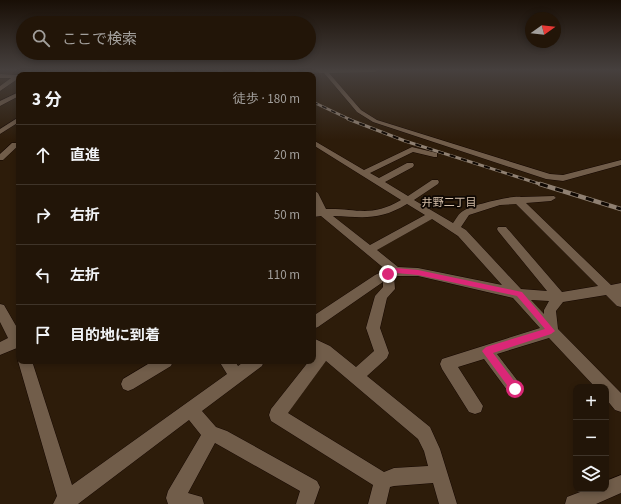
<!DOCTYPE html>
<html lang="ja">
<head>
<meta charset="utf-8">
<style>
  :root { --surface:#221508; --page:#2e2216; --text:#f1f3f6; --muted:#a29f9c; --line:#3f3429 }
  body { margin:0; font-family:"Source Sans 3","Noto Sans JP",sans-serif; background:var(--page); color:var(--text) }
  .controls { position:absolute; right:12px; bottom:12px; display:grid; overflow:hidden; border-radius:8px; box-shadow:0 2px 6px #0003 }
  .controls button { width:36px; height:36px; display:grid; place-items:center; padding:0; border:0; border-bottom:1px solid var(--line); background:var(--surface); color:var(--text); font:20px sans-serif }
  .compass { position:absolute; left:525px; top:12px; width:36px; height:36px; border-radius:50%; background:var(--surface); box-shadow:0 2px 6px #0003; rotate:75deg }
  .stop { position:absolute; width:12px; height:12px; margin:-9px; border:3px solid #db2777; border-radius:50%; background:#fff }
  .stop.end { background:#db2777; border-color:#fff; box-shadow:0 1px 4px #0008 }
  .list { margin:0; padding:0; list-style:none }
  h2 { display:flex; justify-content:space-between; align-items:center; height:52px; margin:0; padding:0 16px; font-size:17px }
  h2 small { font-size:13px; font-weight:400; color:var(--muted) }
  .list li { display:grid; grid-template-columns:26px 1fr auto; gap:12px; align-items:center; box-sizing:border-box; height:60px; padding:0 16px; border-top:1px solid var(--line) }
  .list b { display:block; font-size:15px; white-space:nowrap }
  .list em { font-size:13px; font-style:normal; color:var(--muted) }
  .icon { flex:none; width:22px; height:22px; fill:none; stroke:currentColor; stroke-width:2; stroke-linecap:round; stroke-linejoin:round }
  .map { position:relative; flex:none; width:621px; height:504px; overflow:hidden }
  .search { position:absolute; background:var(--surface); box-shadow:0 2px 6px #0003; left:16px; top:16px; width:300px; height:44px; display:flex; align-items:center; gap:10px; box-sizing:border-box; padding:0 14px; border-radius:22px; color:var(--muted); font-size:15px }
  .panel { position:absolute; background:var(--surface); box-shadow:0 2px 6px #0003; left:16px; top:72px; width:300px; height:292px; border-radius:8px }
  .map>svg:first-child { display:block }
</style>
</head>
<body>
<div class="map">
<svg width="621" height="504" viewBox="0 0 621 504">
  <rect width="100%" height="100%" fill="#2d1c0a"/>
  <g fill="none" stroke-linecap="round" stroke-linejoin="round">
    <g stroke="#140600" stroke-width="1">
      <path id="minor" d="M27 70H32L30 73 19 75V78L0 91V86L11 78H0V74L16 75Z
        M93 70H106L111 75H105L100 70 84 75H74Z
        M131 70H136L139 73 134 74Z
        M170 70H174L177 75H171Z
        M217 70H222L226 75H220Z
        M253 70H259L265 75H259Z
        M294 70H301L288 75H279Z
        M302 70H377L375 72 329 73 361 110 377 120 550 174 563 175 621 160V165L563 181 546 179 373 122 357 112 324 73 305 72Z
        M46 71H50V75H44Z
        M19 92V96L0 106V101Z
        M19 117V122L0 134V129Z
        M313 140 364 170 412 147 437 153V157H434L413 152 370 173 379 178 407 163H413L414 165 413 167 385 182 408 196 432 180H438L439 182 438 184 414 200 453 223C456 219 459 213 463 211 471 205 513 195 521 197L554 196 556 198 551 201 526 203 611 285 621 283V307L617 306 606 295 563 302 556 311 558 329 621 393V412L615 410 606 399V387H595L549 338 497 354 520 384 523 389 520 394 515 397 510 394 484 359 458 367 483 406 481 412 475 414 469 412 442 369 440 364 442 359 540 328 513 298 418 276H394L395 289 387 298 380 328 389 353 387 358 367 376 430 427 440 449 457 504H439L433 483 394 486 390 487 386 504H368L373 485 271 421 269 415 271 409 309 361H313V356L315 353 313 351V338L330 346 356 367 374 351 366 328 375 296 383 287V282L318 327 313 329V316L375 275 386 270 321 216 313 217V211L316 210 313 203V190L318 193 326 209C357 208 370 218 401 200L313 145ZM407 204 425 215 370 245 333 216C364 217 379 221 407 204ZM516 204 598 286 562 292 506 227H498L497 229 498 231 547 291 521 289 466 230 461 227 469 215 500 205ZM432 219 458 236 502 285 418 268 398 267 377 250ZM531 300 549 301 544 310V314ZM326 361 418 439 424 451 428 466 394 468 384 472 288 413Z
        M12 143H18L19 145 3 160H0V154Z
        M0 304 4 305 19 331V348H17L0 355V342L8 338 0 322Z
        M19 358V361H32L72 485 227 374 219 361H235L238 366 245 361H264L262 366 202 411 216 427 227 431 317 481 320 487 314 504H296L300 491 215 443 188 493 202 497 204 504H168L166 498 168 491 201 435 189 420 78 504H53L57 496 18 361Z
        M153 361H173L171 366 133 389 128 391 123 389 121 384 123 379Z
        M621 475V493L596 504H565L567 497 588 489H606V481Z"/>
    </g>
    <use href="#minor" fill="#715d4a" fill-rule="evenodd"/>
    <g stroke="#8f8072" stroke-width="2.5">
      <path id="rail-far2" d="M262 70 269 75
        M313 102 351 120"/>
    </g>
    <g stroke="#8f8072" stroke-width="3">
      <path id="rail-far1" d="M348 119 405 141 543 185"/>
    </g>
    <g stroke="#8f8072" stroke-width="4.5">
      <path id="rail" d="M540 184 621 209"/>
    </g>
    <use href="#rail-far2" stroke="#0f0803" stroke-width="1.5" stroke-dasharray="5" stroke-linecap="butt"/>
    <use href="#rail-far1" stroke="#0f0803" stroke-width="2" stroke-dasharray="6" stroke-linecap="butt"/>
    <use href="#rail" stroke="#0f0803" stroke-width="3" stroke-dasharray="8" stroke-linecap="butt"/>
  </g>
  <linearGradient id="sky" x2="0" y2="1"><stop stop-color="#190f06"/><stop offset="0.5" stop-color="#46403e"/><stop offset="1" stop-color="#46403e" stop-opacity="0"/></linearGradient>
  <rect width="621" height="140" fill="url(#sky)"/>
  <path fill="#db2777" d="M395 268 418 270 522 292 555 331 551 334 493 353 518 386 519 389 518 392 515 393 512 392 482 351 486 347 545 329 517 296 418 275 396 273 388 277 386 276V272Z"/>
  <g text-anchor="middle" stroke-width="3.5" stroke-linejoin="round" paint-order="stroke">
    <g font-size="11" fill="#d5bfa9" stroke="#0f0803">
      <text x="449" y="206">井野二丁目</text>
    </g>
  </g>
</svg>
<div class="controls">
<button>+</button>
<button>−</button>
<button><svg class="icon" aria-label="layers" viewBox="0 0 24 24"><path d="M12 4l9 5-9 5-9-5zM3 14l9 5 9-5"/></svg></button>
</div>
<svg class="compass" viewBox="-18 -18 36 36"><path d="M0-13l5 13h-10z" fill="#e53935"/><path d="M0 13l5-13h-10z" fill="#a29f9c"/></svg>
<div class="stop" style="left:515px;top:389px"></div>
<div class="stop end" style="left:388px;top:274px"></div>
<div class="search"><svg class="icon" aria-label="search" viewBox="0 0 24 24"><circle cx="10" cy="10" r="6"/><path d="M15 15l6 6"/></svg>ここで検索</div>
<section class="panel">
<h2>3 分<small>徒歩 · 180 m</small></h2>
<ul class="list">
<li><svg class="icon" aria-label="ahead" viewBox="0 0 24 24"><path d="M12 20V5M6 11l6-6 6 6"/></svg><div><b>直進</b></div><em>20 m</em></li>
<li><svg class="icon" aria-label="right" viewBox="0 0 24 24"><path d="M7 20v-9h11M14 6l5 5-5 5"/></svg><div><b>右折</b></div><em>50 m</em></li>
<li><svg class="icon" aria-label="left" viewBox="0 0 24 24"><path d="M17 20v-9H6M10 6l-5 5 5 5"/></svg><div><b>左折</b></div><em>110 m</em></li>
<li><svg class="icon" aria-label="arrive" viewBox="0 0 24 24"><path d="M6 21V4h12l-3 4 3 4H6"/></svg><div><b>目的地に到着</b></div></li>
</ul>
</section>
</div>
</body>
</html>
